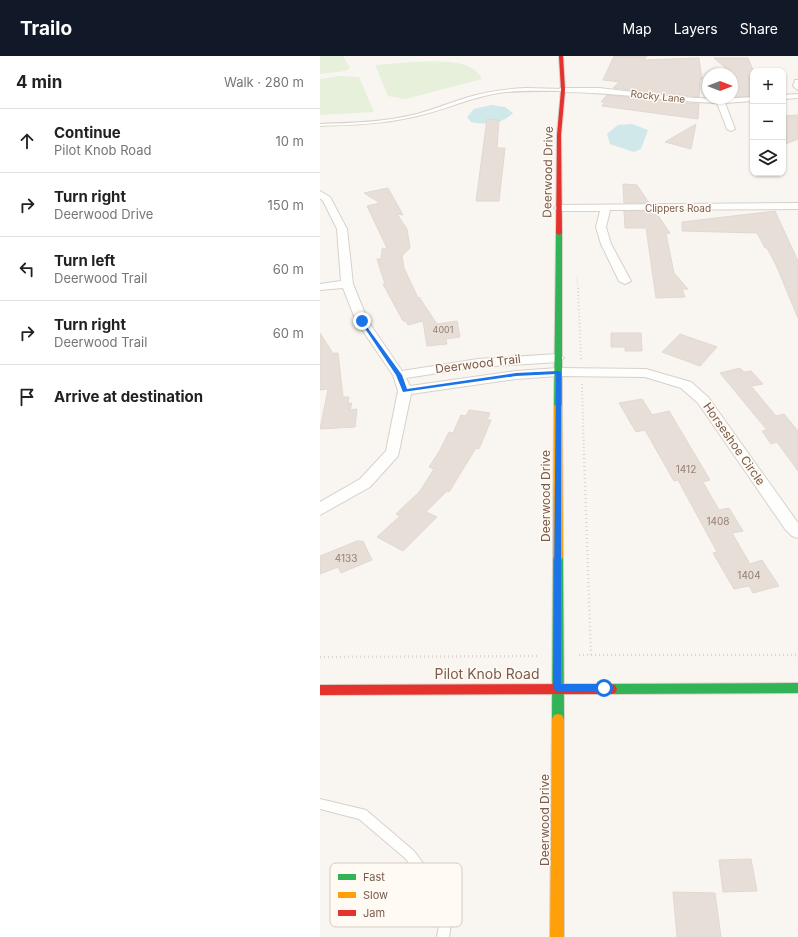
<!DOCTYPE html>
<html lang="en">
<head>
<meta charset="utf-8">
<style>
  :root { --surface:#fff; --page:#f2f2f2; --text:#222; --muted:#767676; --line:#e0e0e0; --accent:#111827 }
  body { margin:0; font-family:Inter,sans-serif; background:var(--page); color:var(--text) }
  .controls { position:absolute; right:12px; top:12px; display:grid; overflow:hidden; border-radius:8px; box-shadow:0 1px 3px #0004 }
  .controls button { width:36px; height:36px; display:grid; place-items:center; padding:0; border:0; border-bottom:1px solid var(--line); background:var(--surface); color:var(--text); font:20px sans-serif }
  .compass { position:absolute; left:382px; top:12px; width:36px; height:36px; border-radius:50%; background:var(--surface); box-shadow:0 1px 3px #0004; rotate:90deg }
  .stop { position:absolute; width:12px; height:12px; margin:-9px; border:3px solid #1a73e8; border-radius:50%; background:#fff }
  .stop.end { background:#1a73e8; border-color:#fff; box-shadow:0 1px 4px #0008 }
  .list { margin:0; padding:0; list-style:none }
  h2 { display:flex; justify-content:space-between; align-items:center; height:52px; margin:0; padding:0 16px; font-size:17px }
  h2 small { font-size:13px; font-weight:400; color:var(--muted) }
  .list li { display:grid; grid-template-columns:26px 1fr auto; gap:12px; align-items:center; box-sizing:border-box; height:64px; padding:0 16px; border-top:1px solid var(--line) }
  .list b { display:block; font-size:15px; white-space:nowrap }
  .list p { margin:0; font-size:13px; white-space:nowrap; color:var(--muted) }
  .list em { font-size:13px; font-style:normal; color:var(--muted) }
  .icon { flex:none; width:22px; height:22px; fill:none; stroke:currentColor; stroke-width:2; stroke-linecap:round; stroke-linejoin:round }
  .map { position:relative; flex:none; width:478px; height:881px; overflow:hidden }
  header { display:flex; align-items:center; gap:24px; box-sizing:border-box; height:56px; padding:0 20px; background:var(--accent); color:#fff }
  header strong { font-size:19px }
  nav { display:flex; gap:22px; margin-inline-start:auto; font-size:14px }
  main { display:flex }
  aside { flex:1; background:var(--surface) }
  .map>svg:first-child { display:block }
</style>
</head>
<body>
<header>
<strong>Trailo</strong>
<nav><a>Map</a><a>Layers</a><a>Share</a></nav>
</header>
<main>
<aside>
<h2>4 min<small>Walk · 280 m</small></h2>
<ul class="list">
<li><svg class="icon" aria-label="ahead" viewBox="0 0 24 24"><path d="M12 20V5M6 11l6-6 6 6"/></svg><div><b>Continue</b><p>Pilot Knob Road</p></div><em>10 m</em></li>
<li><svg class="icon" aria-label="right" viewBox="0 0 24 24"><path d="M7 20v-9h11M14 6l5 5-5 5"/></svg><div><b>Turn right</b><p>Deerwood Drive</p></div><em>150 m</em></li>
<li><svg class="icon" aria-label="left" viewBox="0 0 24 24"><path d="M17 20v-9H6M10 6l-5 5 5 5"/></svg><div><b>Turn left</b><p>Deerwood Trail</p></div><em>60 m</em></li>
<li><svg class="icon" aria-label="right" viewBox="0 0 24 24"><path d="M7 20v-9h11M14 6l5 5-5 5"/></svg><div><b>Turn right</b><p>Deerwood Trail</p></div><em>60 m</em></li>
<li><svg class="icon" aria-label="arrive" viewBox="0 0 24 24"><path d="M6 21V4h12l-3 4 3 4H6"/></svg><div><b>Arrive at destination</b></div></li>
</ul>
</aside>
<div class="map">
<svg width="478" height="881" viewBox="0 0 478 881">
  <rect width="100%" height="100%" fill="#f9f5f0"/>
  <path fill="#e7f0db" d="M0 0H23L30 12 25 15 0 18Z
    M93 6C113 6 152 1 162 23L86 43 68 40 55 9Z
    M21 20 39 21 54 56 0 59V23Z"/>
  <path fill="#d0e8ea" d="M171 49 185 51 193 57C181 69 166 69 151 66L147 61 154 53Z
    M312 68 328 74 321 93 314 96 290 88 287 78 298 69Z"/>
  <path fill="#e6ded7" stroke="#e2d8d2" d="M294 0H327L324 4 379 2 382 23H380L379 41 293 32 299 26 283 24Z
    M394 2H428L433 14V40L416 41 412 36V18Z
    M287 39 379 48 378 63 282 50 285 46H281Z
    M478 59V83L463 89V60Z
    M167 63 179 64 177 92H185L179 145H156Z
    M376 68 371 93 345 86Z
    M303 128 317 129 329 147H304Z
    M68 132 83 159 77 158 87 173 90 192 82 200 84 212 98 242 99 241 117 268 137 265 140 281 126 283 127 288 107 290 103 265 88 269 86 265H83L63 228H65L57 203H61L62 193 67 192 47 150 60 147 44 137Z
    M304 155H335L350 177 346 178 354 217 368 233H362L365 241 336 242 326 172H305Z
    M455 155 478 205V262L456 209 447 192H445L437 177 362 175V166Z
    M0 277 14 299V297H18L23 341H29L28 348 32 347 30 354 37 353 35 371 0 373 8 333 0 334Z
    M291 277H321L322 295H305V291H291Z
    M360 278 397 291 380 310 342 296Z
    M420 312 424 316 431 315 443 328 431 330 456 360 464 358 478 375V415L457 386 451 388 442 375 447 374 400 317Z
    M322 343 332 359 349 355 390 424 383 426 399 454 409 452 423 475 412 477 430 508 442 504 459 530 433 537 429 530 414 533 393 497 397 496 358 424 354 425 325 374 316 376 299 347Z
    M149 354 170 357 167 364H171L159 393 156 392 129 436 127 435 106 456 117 461 83 495 57 481 80 460 76 458 100 435 114 413 109 411 120 394 129 376 133 377 141 359 146 360Z
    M37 485H43L52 504 21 517 18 511 0 518V500Z
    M431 803 437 835 403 836 399 804Z
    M353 836 395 837 401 881H357Z"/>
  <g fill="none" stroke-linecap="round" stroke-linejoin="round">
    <g stroke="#d7d1cb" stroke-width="2">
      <path id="lane" d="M206 32 243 33 245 34 243 35C222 35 200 34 179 37 151 41 125 54 97 60 65 68 33 69 0 70V68C32 67 65 66 97 58 115 53 132 46 149 41 168 35 187 33 206 32Z
        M0 743 46 754 94 795 132 846 134 850 129 881H117L122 852 86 803 39 763 0 753Z"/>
    </g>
    <g stroke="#d7d1cb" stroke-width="2">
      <path id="street" d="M475 24H478V34L473 30Z
        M240 32H279L357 41 400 43 433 41V45L405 47 415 73 411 75 407 73 397 47C345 45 295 36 243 36L239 34Z
        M478 38V42L463 43V39Z
        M0 135 10 141 27 173 33 228 48 265 82 315 158 303 238 298 244 302 238 306 158 311 86 322 90 330 196 315 238 312 326 313 371 326 388 341 478 467V482L472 480 465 473 378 347 361 332 325 321 238 320 196 323 91 338 78 400 50 431 0 459V446L40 423 66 395 78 335 73 319 36 265 23 232 0 234V228L21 225 17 173 3 145 0 142Z
        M478 147V153L290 154 286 171 291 188 311 225 305 228 299 225 281 188 276 171 280 155H239L234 152 239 149Z"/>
    </g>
    <g stroke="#d9d2cb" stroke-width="2">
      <path id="fast" d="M239 175 242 177V350L238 353 234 350 236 177Z
        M238 497 241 498 243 501 244 663 242 667 238 668 234 667 232 663 233 501 235 498Z
        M478 627V637L291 638 287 637 285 633 287 629 291 628Z"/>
    </g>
    <g stroke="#d9d2cb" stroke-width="2">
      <path id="slow" d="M238 347 242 350 243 501 241 504H235L233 501 234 350Z
        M238 658 242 659 244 663V881H230L232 663 234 659Z"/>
    </g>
    <g stroke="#d9d2cb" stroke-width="2">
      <path id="jam" d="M239 0H243L245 34 241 79 242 177 239 179 236 177 237 79 241 34Z
        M291 628 295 629 297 633 295 637 291 638 0 639V629Z"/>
    </g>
    <path stroke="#dcd5d0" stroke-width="1.5" stroke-dasharray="0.5 1.5" stroke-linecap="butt" d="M257 220 258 233"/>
    <path stroke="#dcd5d0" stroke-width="2" stroke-dasharray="1 2.5" stroke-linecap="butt" d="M258 232 261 303
      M262 328 264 399"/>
    <path stroke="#dcd5d0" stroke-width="2.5" stroke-dasharray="1 3" stroke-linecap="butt" d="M264 398 271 600
      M259 599H478
      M0 601 218 600"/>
    <use href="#lane" fill="#fefefd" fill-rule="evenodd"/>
    <use href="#street" fill="#fefefd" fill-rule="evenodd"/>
    <use href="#fast" fill="#30b455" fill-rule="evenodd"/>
    <use href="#slow" fill="#ff9f0a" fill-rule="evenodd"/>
    <use href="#jam" fill="#e5322d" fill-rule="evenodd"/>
  </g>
  <path fill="#1a73e8" d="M42 264 82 319 87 333 196 317 238 315 241 316V628H284L288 632 287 635 237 636 233 632 236 318 196 320 83 336 76 319 40 265Z"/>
  <g text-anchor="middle" stroke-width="3" stroke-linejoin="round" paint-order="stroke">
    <g font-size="9" fill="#977e72">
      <text x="123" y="277">4001</text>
    </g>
    <g font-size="10" fill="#7a5c4d" stroke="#fffaf3">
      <text transform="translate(338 40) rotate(6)" y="4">Rocky Lane</text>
      <text x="358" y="156">Clippers Road</text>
    </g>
    <g font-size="10" fill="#977e72">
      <text x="366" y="417">1412</text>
      <text x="398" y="469">1408</text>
      <text x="26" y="506">4133</text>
      <text x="429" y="523">1404</text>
    </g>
    <g font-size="12" fill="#7a5c4d" stroke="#fffaf3">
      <text transform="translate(228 116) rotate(-89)" y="4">Deerwood Drive</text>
      <text transform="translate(158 308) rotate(-7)" y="4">Deerwood Trail</text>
      <text transform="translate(414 388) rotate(55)" y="4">Horseshoe Circle</text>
      <text transform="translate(226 440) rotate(-90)" y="4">Deerwood Drive</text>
      <text transform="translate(225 764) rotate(-90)" y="4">Deerwood Drive</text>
    </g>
    <g font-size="14" fill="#7a5c4d" stroke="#fffaf3">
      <text x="167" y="623">Pilot Knob Road</text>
    </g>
  </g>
  <rect x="10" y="807" width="132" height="64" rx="6" fill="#fffaf3" stroke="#d7cbc1" stroke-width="1"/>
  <rect x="18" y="818" width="18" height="6" fill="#30b455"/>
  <rect x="18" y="836" width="18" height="6" fill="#ff9f0a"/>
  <rect x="18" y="854" width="18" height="6" fill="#e5322d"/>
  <g font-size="11" fill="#7a5c4d">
    <text x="43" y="825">Fast</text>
    <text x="43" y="843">Slow</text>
    <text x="43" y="861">Jam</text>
  </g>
</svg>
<div class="controls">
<button>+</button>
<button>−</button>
<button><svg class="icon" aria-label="layers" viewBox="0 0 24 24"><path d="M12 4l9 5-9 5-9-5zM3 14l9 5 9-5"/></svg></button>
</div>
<svg class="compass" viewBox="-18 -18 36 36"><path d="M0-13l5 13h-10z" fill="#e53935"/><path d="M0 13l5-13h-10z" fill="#767676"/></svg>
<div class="stop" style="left:284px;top:632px"></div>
<div class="stop end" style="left:42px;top:265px"></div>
</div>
</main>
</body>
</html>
